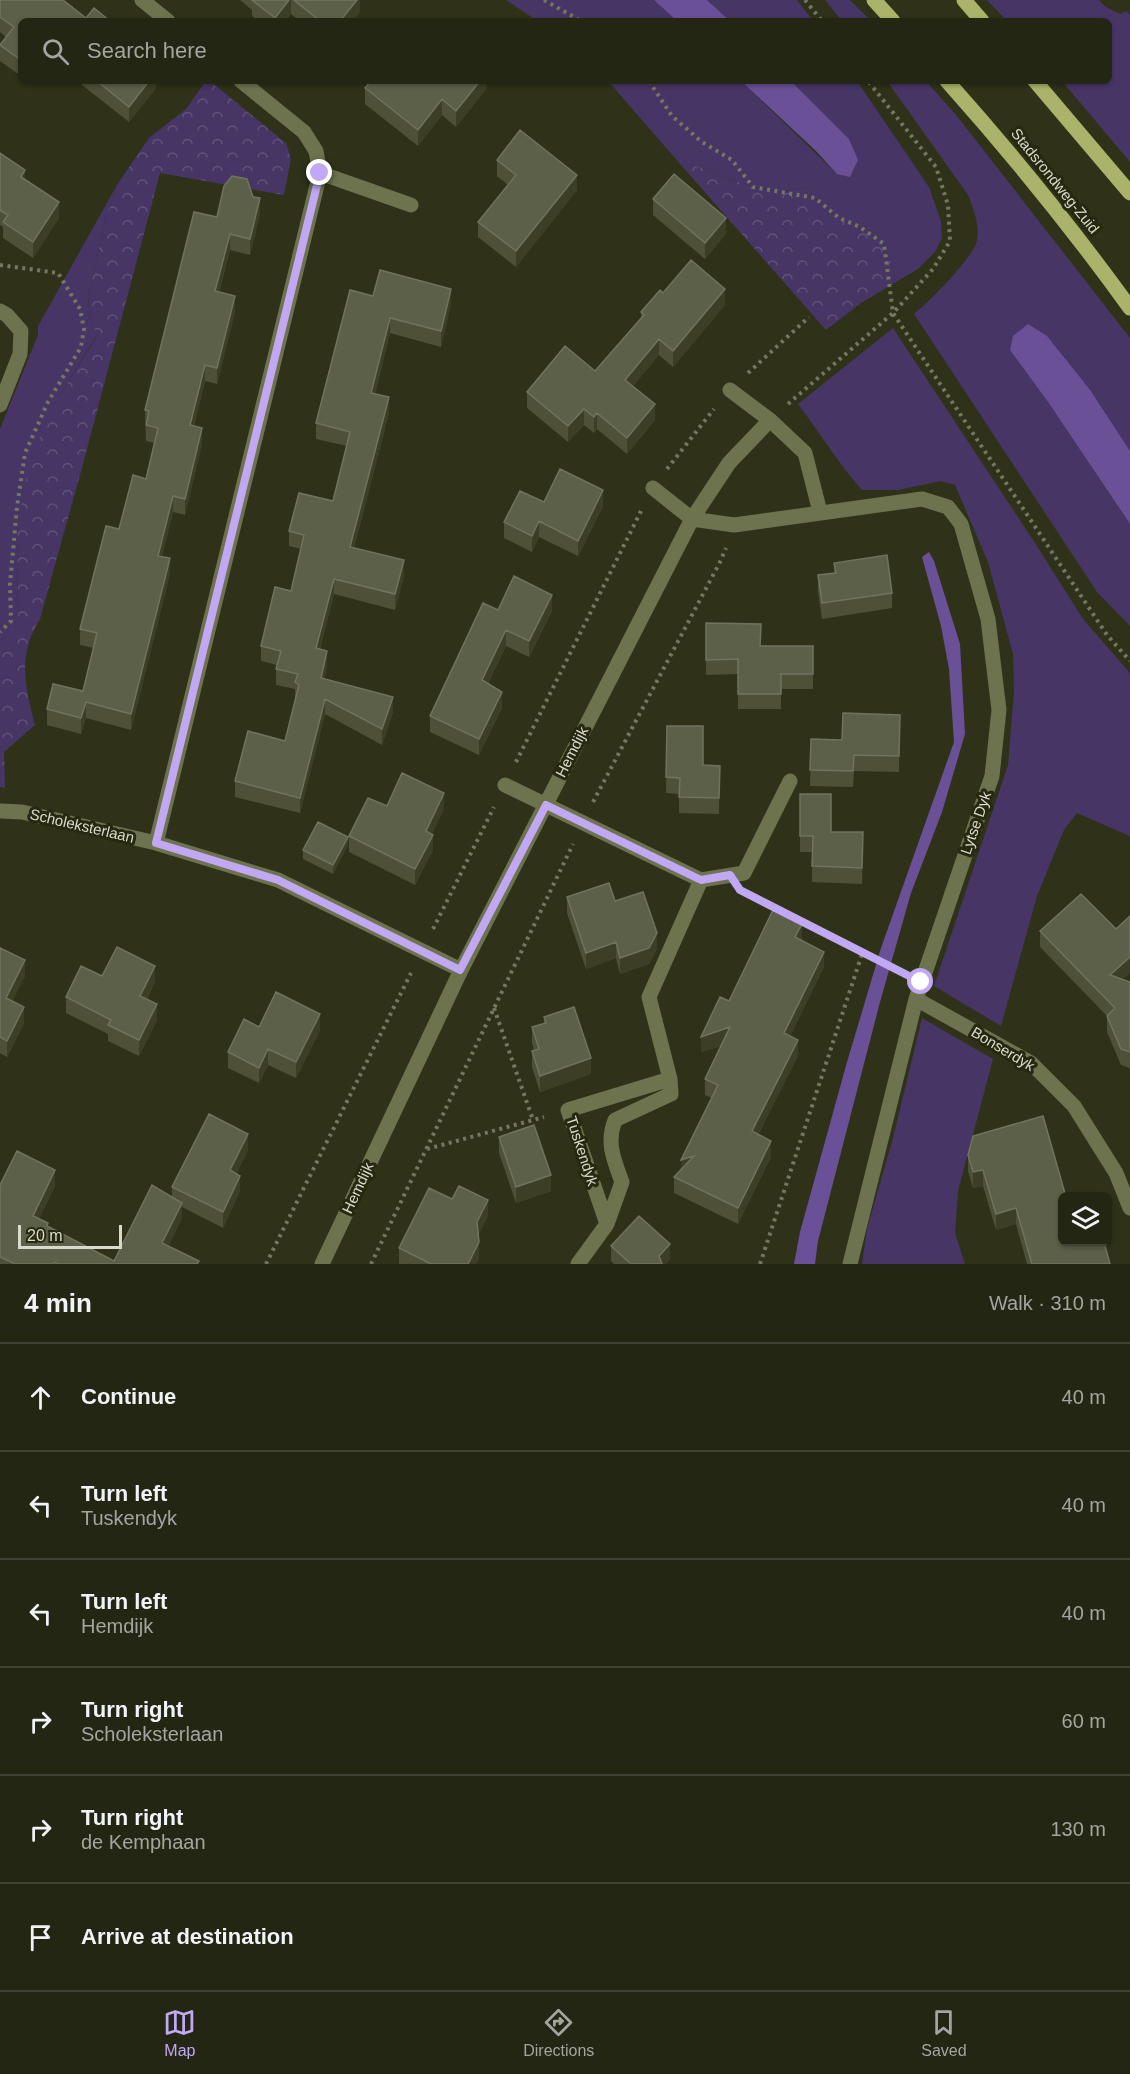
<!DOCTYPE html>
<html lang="en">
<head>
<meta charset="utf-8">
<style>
  :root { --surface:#232613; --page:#2b2e1c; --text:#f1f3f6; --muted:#a3a5a0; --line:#404333; --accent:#c1a8f3 }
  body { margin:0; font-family:Arial,sans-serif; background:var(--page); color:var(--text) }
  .controls { position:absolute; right:18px; bottom:18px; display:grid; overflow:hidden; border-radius:9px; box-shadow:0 2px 4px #0004 }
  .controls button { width:54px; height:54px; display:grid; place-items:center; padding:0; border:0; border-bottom:2px solid var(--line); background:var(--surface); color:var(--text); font:30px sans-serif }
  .scale { position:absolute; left:18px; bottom:15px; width:104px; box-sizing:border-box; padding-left:6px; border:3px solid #d8dbcc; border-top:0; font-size:16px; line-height:21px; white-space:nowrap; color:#d8dbcc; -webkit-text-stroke:4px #262810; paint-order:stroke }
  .stop { position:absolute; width:18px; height:18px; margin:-14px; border:4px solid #c1a8f3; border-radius:50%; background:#fff }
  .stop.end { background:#c1a8f3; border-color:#fff; box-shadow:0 2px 6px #0008 }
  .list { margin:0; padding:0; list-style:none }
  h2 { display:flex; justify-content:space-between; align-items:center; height:78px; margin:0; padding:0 24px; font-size:26px }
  h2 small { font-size:20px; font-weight:400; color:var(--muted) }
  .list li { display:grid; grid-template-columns:39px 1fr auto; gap:18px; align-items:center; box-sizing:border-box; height:108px; padding:0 24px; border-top:2px solid var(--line) }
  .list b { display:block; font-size:22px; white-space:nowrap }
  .list p { margin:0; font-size:20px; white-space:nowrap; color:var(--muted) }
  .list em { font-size:20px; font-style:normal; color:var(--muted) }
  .icon { flex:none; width:33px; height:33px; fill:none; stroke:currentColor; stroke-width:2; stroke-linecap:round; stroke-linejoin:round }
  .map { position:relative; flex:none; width:1130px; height:1264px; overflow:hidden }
  .search { position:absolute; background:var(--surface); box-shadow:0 2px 4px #0004; left:18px; right:18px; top:18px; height:66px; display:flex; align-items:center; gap:15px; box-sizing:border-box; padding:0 21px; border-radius:9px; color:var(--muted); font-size:22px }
  .sheet { height:726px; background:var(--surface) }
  nav { display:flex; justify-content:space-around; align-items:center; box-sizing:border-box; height:84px; border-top:2px solid var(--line); background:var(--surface); font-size:16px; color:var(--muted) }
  nav a { display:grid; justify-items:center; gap:3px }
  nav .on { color:var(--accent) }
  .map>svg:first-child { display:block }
</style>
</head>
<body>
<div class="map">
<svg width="1130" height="1264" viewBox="0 0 1130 1264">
  <defs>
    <pattern id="forest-crowns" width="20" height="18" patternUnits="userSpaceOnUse" patternTransform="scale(1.5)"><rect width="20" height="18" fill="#463565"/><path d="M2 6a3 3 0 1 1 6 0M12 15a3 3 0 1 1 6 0" fill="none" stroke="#60527a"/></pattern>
  </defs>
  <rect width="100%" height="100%" fill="#2f3219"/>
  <path fill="#463565" d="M506 0H654L677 21H537Z
    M707 0H797L813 21H730Z
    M825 0H850L871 21H842Z
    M987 0H1099L1106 7 1120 14 1126 11 1130 15V162L1062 81H1109V21H1007Z
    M608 81H741L837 174 849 139 791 81H857L929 187 941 221 942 238 935 252 918 269 896 282 890 258 877 233 848 223 825 211 807 187 780 192 753 187 691 164 681 165Z
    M887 81H926L957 116 1130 338V451L1091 391 1010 350 1048 402 1130 524V626L1097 592 914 314C928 303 974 257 977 240 980 225 973 208 968 195Z
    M117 185 106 217 88 296 90 318 97 335 53 406 17 526 18 624 0 642V429L38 335V326Z
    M893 328 1037 546 1083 619 1130 673V836L1077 813 1064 830 1037 896 1001 1026 934 986 1008 765 1014 692 1013 654 988 562 955 485 941 481 898 490H862C838 463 820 433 798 404Z
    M922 1018 993 1059 958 1191 955 1233 965 1264H862L867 1229 893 1138Z"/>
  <path fill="url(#forest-crowns)" d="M206 81H210L286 143 291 159 284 195 160 173 83 464 40 619C17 655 25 686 35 725L4 752 5 788 0 787V642L18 623 17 526 29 465 53 406 97 336 90 318 88 296 106 217 117 185 149 138 186 109Z
    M691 164 753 187 780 192 807 187 825 211 848 223 877 233 890 258 896 282 861 303 826 330 681 165Z"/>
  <path fill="#6a5097" d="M654 0H707L730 21H677Z
    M741 81H791L849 139 858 160 850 177 837 174 815 150Z
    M1028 324 1047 336 1091 391 1130 451V524L1048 402 1010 350 1013 336Z
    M929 552 934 561 960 644 965 734 942 812 911 893 880 1002 818 1241 815 1264H794L800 1232 847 1062 881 948 954 742 949 669 941 626 922 557Z"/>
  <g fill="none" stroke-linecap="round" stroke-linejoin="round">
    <path stroke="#747762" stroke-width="4" stroke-dasharray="3 4.5" stroke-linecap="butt" d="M544 0 581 21
      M805 0 822 21
      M649 81 672 116 702 142 732 160 753 187 815 198 839 218 860 227 884 244 893 313 1107 635 1130 661
      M0 265 58 273 80 309 84 329 81 347 48 402 25 453 17 507 10 584 11 621 0 632
      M748 373 809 317
      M788 404 893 313 933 269 950 241 948 205 936 167 868 81
      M667 469 714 409
      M516 762 641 511
      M593 802 720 562 726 548
      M754 897 900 971
      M433 929 494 807
      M494 1008 533 1120
      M427 1149 544 1117
      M266 1264 411 973
      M371 1264 573 844
      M760 1264 863 951"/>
    <path stroke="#6d724f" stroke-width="15" d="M142 0 168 21
      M320 173 411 205
      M0 311 7 315 21 331 20 354 0 405
      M730 390 770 420 805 453 820 512
      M653 488 692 519 734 525 922 499 948 507 961 524 988 619 999 710 992 776 916 999 850 1264
      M505 785 701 880 744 873 790 781
      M0 811 22 812 156 843 278 880 461 970
      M156 843 320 173 316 151 304 132 241 81
      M916 999 1031 1063 1074 1106 1116 1173 1130 1208
      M607 1224 622 1182C614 1160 606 1143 615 1120L671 1094 670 1079
      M322 1264 461 970 692 519 729 463 770 420
      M578 1264 607 1224 568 1110 670 1079 649 997 701 880"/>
    <path stroke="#aab369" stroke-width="15" d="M874 0 893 21
      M964 0 982 21
      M947 81C1012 154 1073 229 1130 308
      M1035 81 1130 193"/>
  </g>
  <path fill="#4e5138" d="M0 0 86 18 110 21H21V76L0 61V44L6 37 0 32Z
    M240 0H360V12L353 21H300L291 14 285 21H259L252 16V10Z
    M77 81H156V88L129 122Z
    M486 81V89L456 127 442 115 418 146 365 104V88Z
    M0 153 59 218 33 258 3 238V227L0 225Z
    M497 160 577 190 516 267 478 237V222L508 185 497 176Z
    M653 199 726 234 705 259 653 215Z
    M260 214 250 255 230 250 219 292 235 312 217 384 205 381 194 426 202 444 185 515 173 512 162 556 170 574 131 730 86 718 81 734 47 725V709L83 691 94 648 80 645V629L119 529 146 479 154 443 146 441 145 410 217 217Z
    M663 293 725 305 673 367 659 355 633 386 655 420 627 454 597 429 594 433 584 425 568 442 527 408V392L595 371 641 319V312Z
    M373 296 451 304 441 347 390 333 375 394 389 413 354 548 404 576 395 610 334 594 320 649 327 666 324 679 393 712 382 745 325 714 300 813 235 797V781L285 741 296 698H295V689L276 685V669L277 665 261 661V646L291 591 301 549 289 546V531L333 501 347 446 316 439V423Z
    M544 502 603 506 578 556 539 537 532 552 504 538V522Z
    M834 563 892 593V608L822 619 818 591V575L834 573Z
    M498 610 552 611 529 657 506 646 488 684 502 708 479 755 430 732V716Z
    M706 623 761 646H813V689H781V709H738V674L706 675Z
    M900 715 899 772 854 771 853 787 810 786 811 739 842 740Z
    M667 726 703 765 720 766 719 814 679 813V794L666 793Z
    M800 794 831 832 863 848 862 884 812 882V852H800Z
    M387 806 444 809 432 834 433 850 415 885 349 852V836Z
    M348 845 333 874 303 859V850Z
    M567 897 615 901 657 949 649 964 620 974 616 958 586 969 567 913Z
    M1040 931 1123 980 1130 982V1068L1121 1065 1107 1032V1016L1040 947Z
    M802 941 824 967 790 1036 798 1056 758 1135 771 1157 738 1224 674 1193V1177L681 1170 712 1098 705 1095V1079L721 1046 701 1052 729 1001Z
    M0 948 25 976 12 1001 24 1023 7 1057 0 1053Z
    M102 976 155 982 147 999 157 1020 139 1056 108 1041V1034L66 1013V997Z
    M544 1017 591 1074 540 1092 532 1067V1051H534L532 1043V1027L544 1024Z
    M259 1027 320 1030 296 1078 268 1065 259 1083 228 1068V1052Z
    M499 1137 551 1191 516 1203 499 1153Z
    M248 1150 236 1174 240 1191 223 1228 182 1207V1218L168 1246 199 1264H0V1185L55 1186 39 1219 48 1227 114 1261 172 1197V1187Z
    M968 1155 1062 1242 1110 1264H1027L1016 1224 996 1230 983 1186 973 1188 968 1171Z
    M488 1216 478 1235 479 1258 476 1264H399V1248Z
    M611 1246 670 1259 665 1264H614L611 1261Z"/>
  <path fill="#3c3f25" d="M289 0H291V14L285 21H275V18Z
    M357 0H360V12L353 21H340Z
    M149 81H156V88L129 122V107Z
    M480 81H486V89L456 127V111Z
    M442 99V115L418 146V130Z
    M25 170V186L21 177Z
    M577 175V190L516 267V251Z
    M260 198V214L250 255V239Z
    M59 202V218L33 258V242Z
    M726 218V234L705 259V243Z
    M230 234V250L215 306V291Z
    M451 289V304L441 347V331Z
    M725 289V305L673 367V351Z
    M235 296V312L217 384V368Z
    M390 318V333L371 408V393Z
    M659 339V355L625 396V380Z
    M205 365V381L190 441V425Z
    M389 397V413L350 562V547Z
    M655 404V420L627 454V438Z
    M584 409V425L568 442V426Z
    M597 413V429L594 433V417Z
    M202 428V444L185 515V499Z
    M603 490V506L578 556V541Z
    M173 496V512L158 572V556Z
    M539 521V537L532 552V536Z
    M170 558V574L131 730V714Z
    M404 560V576L395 610V594Z
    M334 579V594L316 664V648Z
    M552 595V611L529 657V641Z
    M506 630V646L482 696V680Z
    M327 651V666L321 694V678Z
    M502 692V708L479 755V739Z
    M393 697V712L382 745V729Z
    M325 699V714L300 813V798Z
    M86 702V718L81 734V718Z
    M444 793V809L426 847V831Z
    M433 835V850L415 885V869Z
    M348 837V845L333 874V865Z
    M802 924V940L795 937Z
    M657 933V949L649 964 620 974V958Z
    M616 942V958L586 969V953Z
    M824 952V967L784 1049V1033Z
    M1130 957V973L1110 991V975Z
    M25 960V976L6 1014V998Z
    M155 966V982L140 1012V996Z
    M157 1004V1020L139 1056V1040Z
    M24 1007V1023L7 1057V1041Z
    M320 1014V1030L296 1078V1062Z
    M730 1027V1043L701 1052V1037Z
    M798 1040V1056L752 1147V1131Z
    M268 1049V1065L259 1083V1068Z
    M591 1058V1074L540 1092V1076Z
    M248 1134V1150L230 1186V1170Z
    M771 1141V1157L738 1224V1208Z
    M694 1156 681 1176V1160Z
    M55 1170V1186L33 1231V1216Z
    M983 1170V1186L973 1188V1172Z
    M551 1175V1191L516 1203V1187Z
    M240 1176V1191L223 1228V1212Z
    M488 1200V1216L477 1238V1222Z
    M182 1203V1218L162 1258V1243Z
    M1016 1208V1224L996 1230V1214Z
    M479 1242V1258L476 1264H468Z
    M670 1244V1259L665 1264H659V1256Z"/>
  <path fill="#5d6048" stroke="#70735d" stroke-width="1.5" d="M0 0H63L86 18 94 8 110 21H21V60L0 45 14 27 0 17Z
    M252 0H289L275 18Z
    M294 0H357L340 21H320Z
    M97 81H149L129 107Z
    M371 81H480L456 111 442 99 418 130 365 88Z
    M520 130 577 175 516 251 478 222 516 175 497 160Z
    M0 153 25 170 21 177 59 202 33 242 3 222 8 215 0 210Z
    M674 174 726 218 705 243 653 199Z
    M232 176 247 179 253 197 260 198 250 239 230 234 215 291 235 296 217 368 205 365 190 425 202 428 185 499 173 496 158 556 170 558 131 714 86 702 81 718 47 709 53 684 83 691 97 633 80 629 106 526 119 529 133 475 146 479 158 428 146 425 149 411 145 410 194 212 217 217 224 186Z
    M691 260 725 289 673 351 659 339 625 380 655 404 627 438 597 413 594 417 584 409 568 426 527 392 565 346 595 371 644 315 641 312 660 290 663 293Z
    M380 270 451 289 441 331 390 318 371 393 389 397 350 547 404 560 395 594 334 579 316 648 327 651 321 678 393 697 382 729 325 699 300 798 235 781 248 731 285 741 299 685 295 682 298 674 276 669 281 651 261 646 275 587 291 591 304 535 289 531 299 493 333 501 350 432 316 423 350 290 373 296Z
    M560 469 603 490 578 541 539 521 532 536 504 522 520 491 544 502Z
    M887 555 892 593 822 603 818 575 836 573 834 563Z
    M514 576 552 595 529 641 506 630 482 680 502 692 479 739 430 716 483 603 498 610Z
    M706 623 761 624 760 646H813V674H781V694H738V659L706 660Z
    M843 713 900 715 899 756 854 755 853 771 810 770 811 739 842 740Z
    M667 726H703V765L720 766 719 798 679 797 680 778 666 777Z
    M402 773 444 793 426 831 433 835 415 869 349 836 368 798 387 806Z
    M800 794H831V832H863L862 868 812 866 813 836H800Z
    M318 822 348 837 333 865 303 850Z
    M609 883 615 901 643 892 657 933 649 948 620 958 616 942 586 953 567 897Z
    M1081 894 1116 929 1130 916V957L1110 975 1130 982V1052L1121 1049 1107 1016 1115 1008 1040 931Z
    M773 910 802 924 795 937 824 952 784 1033 798 1040 752 1131 771 1141 738 1208 674 1177 694 1156 681 1160 718 1085 705 1079 730 1027 701 1037 720 997 729 1001Z
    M117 947 155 966 140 996 157 1004 139 1040 108 1025 111 1020 66 997 81 966 102 976Z
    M0 948 25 960 6 998 24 1007 7 1041 0 1037Z
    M276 992 320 1014 296 1062 268 1049 259 1068 228 1052 244 1019 259 1027Z
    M574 1007 591 1058 540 1076 532 1051 539 1049 532 1027 546 1023 544 1017Z
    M209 1114 248 1134 230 1170 240 1176 223 1212 172 1187Z
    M1043 1116 1066 1197H1062V1242H1104L1110 1264H1032L1016 1208 996 1214 983 1170 973 1172 968 1155 973 1136Z
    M534 1125 551 1175 516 1187 499 1137Z
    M17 1151 55 1170 33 1216 48 1223 47 1226 114 1261 152 1185 182 1203 162 1243 199 1261 197 1264H58L55 1262 54 1264H15L0 1257V1185Z
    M459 1186 488 1200 477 1222 479 1242 468 1264H431L399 1248 429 1188 452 1199Z
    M639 1216 670 1244 659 1256 662 1264H631L611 1246Z"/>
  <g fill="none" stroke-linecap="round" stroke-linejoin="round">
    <path stroke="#c1a8f3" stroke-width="8" d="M320 173 156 843 278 880 460 970 546 805 701 880 730 875 740 890 921 982"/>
  </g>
  <g text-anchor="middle" stroke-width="6" stroke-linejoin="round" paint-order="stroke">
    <g font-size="15" fill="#d8dbcc" stroke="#262810">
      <text transform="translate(1055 181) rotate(51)" y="5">Stadsrondweg-Zuid</text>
      <text transform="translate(572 752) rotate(-63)" y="5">Hemdijk</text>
      <text transform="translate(976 823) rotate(-71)" y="5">Lytse Dyk</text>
      <text transform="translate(82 826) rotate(13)" y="5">Scholeksterlaan</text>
      <text transform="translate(1003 1049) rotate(31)" y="5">Bonserdyk</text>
      <text transform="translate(582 1151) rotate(72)" y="5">Tuskendyk</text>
      <text transform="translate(358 1188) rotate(-65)" y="5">Hemdijk</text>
    </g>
  </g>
</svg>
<div class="controls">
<button><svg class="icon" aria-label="layers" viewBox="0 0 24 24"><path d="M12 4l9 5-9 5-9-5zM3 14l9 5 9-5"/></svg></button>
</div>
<div class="scale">20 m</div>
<div class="stop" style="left:921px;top:982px"></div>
<div class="stop end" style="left:320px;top:173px"></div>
<div class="search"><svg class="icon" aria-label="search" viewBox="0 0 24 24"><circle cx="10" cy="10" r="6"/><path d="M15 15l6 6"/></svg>Search here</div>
</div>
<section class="sheet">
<h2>4 min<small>Walk · 310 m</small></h2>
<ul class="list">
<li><svg class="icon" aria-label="ahead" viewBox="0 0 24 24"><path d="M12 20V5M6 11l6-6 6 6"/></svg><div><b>Continue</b></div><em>40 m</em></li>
<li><svg class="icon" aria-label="left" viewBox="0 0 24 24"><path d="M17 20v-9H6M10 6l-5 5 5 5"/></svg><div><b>Turn left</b><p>Tuskendyk</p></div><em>40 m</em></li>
<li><svg class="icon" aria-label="left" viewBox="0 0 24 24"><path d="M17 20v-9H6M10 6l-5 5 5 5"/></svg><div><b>Turn left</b><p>Hemdijk</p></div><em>40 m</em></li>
<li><svg class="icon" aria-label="right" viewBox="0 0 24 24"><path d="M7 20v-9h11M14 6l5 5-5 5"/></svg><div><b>Turn right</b><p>Scholeksterlaan</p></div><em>60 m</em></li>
<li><svg class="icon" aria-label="right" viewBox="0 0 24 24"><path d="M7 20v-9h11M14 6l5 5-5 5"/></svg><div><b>Turn right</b><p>de Kemphaan</p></div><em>130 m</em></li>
<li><svg class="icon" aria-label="arrive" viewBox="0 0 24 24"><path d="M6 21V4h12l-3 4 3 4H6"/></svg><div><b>Arrive at destination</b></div></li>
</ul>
</section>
<nav>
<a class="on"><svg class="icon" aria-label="map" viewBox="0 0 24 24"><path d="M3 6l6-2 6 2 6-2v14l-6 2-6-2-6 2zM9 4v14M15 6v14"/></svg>Map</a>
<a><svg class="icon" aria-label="directions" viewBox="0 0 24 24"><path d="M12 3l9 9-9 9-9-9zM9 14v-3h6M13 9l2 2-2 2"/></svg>Directions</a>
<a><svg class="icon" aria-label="saved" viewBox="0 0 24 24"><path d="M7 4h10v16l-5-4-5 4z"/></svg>Saved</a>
</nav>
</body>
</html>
